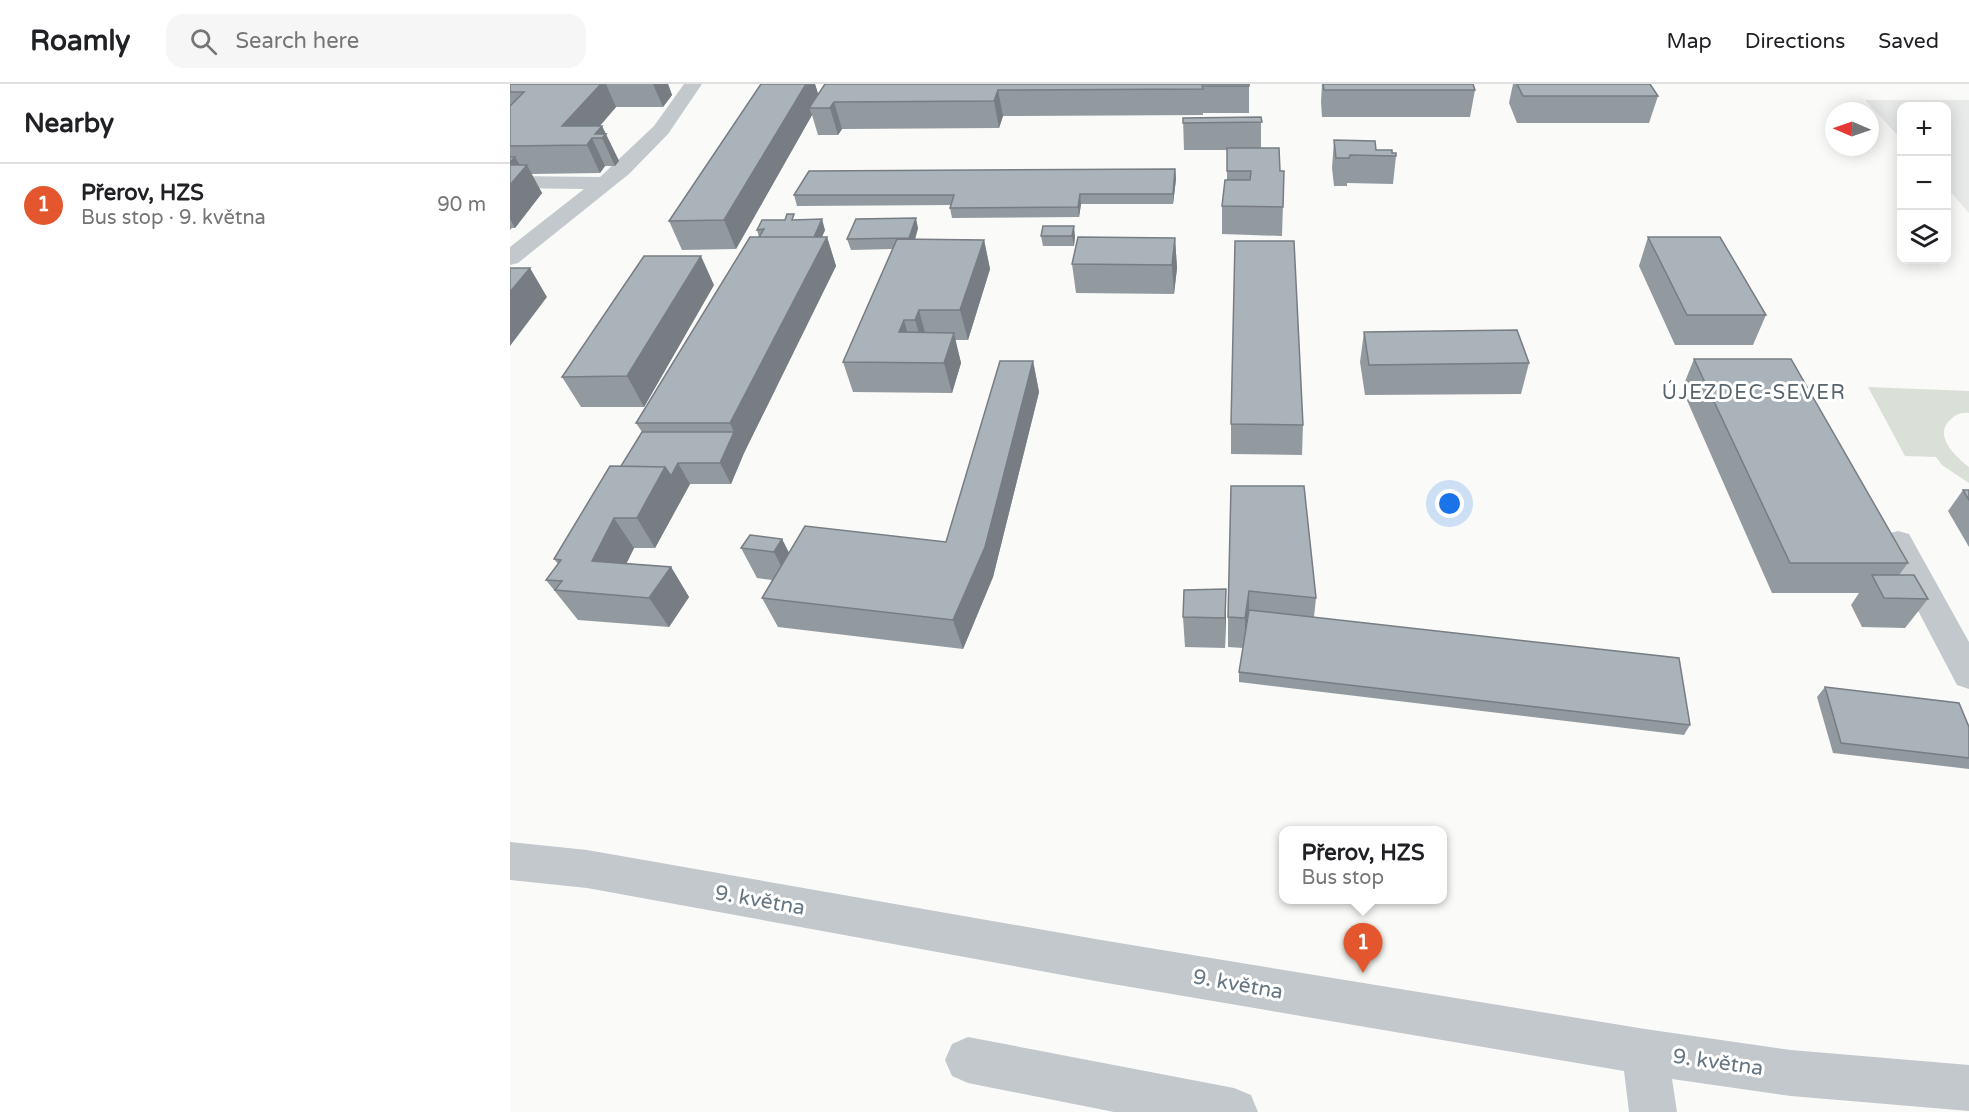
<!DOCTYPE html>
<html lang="en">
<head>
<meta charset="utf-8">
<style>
  :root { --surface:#fff; --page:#f6f6f6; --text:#202124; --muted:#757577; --line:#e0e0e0; --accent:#e4572e }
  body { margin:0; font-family:"Varela Round",sans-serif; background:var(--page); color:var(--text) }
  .controls { position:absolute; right:18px; top:18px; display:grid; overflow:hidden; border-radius:12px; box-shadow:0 3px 15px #0003 }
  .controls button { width:54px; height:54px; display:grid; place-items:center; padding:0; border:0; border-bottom:2px solid var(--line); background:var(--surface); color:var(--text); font:30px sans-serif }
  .compass { position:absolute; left:1315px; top:18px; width:54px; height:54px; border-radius:50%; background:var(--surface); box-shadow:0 3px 15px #0003; rotate:272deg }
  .you { position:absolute; left:940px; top:420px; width:21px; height:21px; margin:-15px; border:4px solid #fff; border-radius:50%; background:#1a73e8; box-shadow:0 0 0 9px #1a73e833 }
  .badge { display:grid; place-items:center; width:39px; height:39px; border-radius:50%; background:var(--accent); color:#fff; font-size:20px; font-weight:700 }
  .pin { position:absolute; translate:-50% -50px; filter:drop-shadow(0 2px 3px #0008) }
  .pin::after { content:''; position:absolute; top:32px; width:21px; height:18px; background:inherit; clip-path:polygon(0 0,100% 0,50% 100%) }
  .popup { position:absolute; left:769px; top:742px; width:168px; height:78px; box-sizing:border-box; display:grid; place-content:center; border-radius:12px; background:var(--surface); filter:drop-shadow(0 2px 4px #0005); font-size:20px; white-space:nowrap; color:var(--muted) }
  .popup b { font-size:22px; color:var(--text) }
  .popup::after { content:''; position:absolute; left:50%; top:100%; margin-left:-12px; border:12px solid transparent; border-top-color:var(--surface) }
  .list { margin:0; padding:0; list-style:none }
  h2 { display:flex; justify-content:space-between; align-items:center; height:78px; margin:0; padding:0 24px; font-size:26px }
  h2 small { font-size:20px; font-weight:400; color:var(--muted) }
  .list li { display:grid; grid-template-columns:39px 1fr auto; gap:18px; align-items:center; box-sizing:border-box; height:84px; padding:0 24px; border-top:2px solid var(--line) }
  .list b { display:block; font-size:22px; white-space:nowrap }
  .list p { margin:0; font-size:20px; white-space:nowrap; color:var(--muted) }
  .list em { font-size:20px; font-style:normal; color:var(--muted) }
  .icon { flex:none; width:33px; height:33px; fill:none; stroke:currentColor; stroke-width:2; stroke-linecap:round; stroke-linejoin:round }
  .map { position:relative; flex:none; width:1459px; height:1028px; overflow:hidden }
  header { display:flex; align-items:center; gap:36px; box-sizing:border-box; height:84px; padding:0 30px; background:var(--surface); border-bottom:2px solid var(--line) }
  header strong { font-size:28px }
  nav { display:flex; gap:33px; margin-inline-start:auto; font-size:21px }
  .search { width:420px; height:54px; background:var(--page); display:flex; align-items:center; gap:15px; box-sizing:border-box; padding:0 21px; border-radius:18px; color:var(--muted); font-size:22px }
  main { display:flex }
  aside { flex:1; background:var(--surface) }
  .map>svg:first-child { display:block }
</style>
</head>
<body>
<header>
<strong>Roamly</strong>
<div class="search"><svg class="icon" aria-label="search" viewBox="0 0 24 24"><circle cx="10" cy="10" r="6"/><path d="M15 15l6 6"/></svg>Search here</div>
<nav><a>Map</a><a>Directions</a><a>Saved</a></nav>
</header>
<main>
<aside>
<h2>Nearby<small></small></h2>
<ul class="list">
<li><span class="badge">1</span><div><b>Přerov, HZS</b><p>Bus stop · 9. května</p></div><em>90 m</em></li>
</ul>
</aside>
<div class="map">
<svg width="1459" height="1028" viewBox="0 0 1459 1028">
  <rect width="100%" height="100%" fill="#fafaf8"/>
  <path fill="#e8e9e9" d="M1355 16H1459V129L1437 104 1436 22H1392L1391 55Z"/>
  <path fill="#dadfd7" d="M1358 303 1459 307V329C1452 328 1446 330 1441 335 1422 351 1446 373 1459 383V399L1432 381 1426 373 1395 372Z"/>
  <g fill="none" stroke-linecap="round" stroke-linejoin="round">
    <path fill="#c3c8cc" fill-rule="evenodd" d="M174 0H192L158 50 119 90 8 179 0 181V163L74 105 0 104V92L90 93 144 42Z
      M1388 447 1399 450 1459 558V605L1447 601 1372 458 1377 450Z
      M0 758 77 766 591 856 1135 945 1281 966 1459 981V1027L1281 1012 1162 995 1167 1028H1119L1114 987 591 898 77 804 0 796Z
      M458 953 724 1004 741 1011 748 1028H604L458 999 442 992 435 976 442 960Z"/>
  </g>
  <path fill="#929a9f" d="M0 0H158L162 11 153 23H106L90 42H92L109 77 105 82H95L90 89 21 90 32 109 5 144H2L0 146Z
    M251 0H305L308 10 739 0V29H693V31L493 32 489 44 332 45 328 51H308L302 31 226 165 172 166 159 137Z
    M812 0H963L965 6 960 33H812L811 18Z
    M1003 0H1140L1148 12 1139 39H1007L999 19Z
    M751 33V64L770 87H774L772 152 712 150V122L717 96V66H674L673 34Z
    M824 56 866 66 882 69 886 72 883 100 837 99V102H824L822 84Z
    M665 85 666 95 663 120H571L569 133 442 134 440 124 441 121 287 122 284 111Z
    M286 136 315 146 312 153H317L326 182 234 369 221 400H180L145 464H124L116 480 161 483 179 513 159 543 68 536 36 496 48 480 44 475 111 382 132 348 126 339 249 153 247 146Z
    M533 142 565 152 564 162H533L531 152Z
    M408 144 405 156H474L480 185 458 256H445L451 279 442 309 343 308 333 278 383 165 341 166 337 155Z
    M1138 153 1256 231 1243 261H1165L1129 182Z
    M665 154 667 184 664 210 566 209 562 180Z
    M204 201 134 323H71L52 293Z
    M854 248 1019 279 1011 310 855 311 850 278Z
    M1184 275 1398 479 1389 491 1418 515 1395 544 1352 543 1341 521 1349 509H1262L1172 305Z
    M523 277 529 308 483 493 453 565 268 543 252 514 262 496 247 494 231 464 272 455 279 469 436 458Z
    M721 340 793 341 792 371 721 370Z
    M721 402 806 514 804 533 1180 641 1174 651 729 598V588L733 564 718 563V533Z
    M1453 406H1459V463L1438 427Z
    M716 505 715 564 675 563 673 533Z
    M1315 603 1459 643V685L1323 669 1307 613Z"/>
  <path fill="#777d82" d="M91 0H96L106 23 73 61 52 42Z
    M143 0H158L162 11 153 23Z
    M296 0H305L310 16 299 24 302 31 226 165 214 136Z
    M488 6 493 32 489 44 484 17Z
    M324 18 332 45 328 51 320 24Z
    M92 42 109 77 105 82 92 54 85 50Z
    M82 54 95 82 90 89 77 61Z
    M5 73 13 86 17 81 32 109 5 144 0 135V78Z
    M665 85 666 95 663 120V110Z
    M570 110 571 120 569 133 568 123Z
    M406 134 408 144 402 165 399 154Z
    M312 135 315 146 306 166 303 156Z
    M564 142 565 152 564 162 562 152Z
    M317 153 326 182 234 369 221 400 210 379 224 348 220 339Z
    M665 154 667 184 664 210 662 181Z
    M474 156 480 185 458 256 450 226Z
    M191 172 204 201 134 323 117 292Z
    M20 184 37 213 0 262V208Z
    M409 226 417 256 414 266 405 236Z
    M394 236 402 266 389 248Z
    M444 249 451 279 442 309 434 279Z
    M523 277 529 308 483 493 453 565 443 536Z
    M168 379 180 400 145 464 127 434 155 383Z
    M104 434 124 464 103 507 82 477Z
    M272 455 287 485 279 498 264 468Z
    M161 483 179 513 159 543 139 514Z
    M716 505V535L715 564V534Z
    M739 507V537L735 564V534Z"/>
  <path fill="#aab3b9" stroke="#777d82" stroke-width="1.5" d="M0 0H91L52 42H92L85 50H96L92 54H82L77 61 0 62V22L14 8H0Z
    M251 0H296L214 136 159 137Z
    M315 0H739V2H692L693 5 488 6 484 17 324 18 320 24H299Z
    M813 0H963L965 6H814Z
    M1007 0H1140L1148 12H1013Z
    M751 33 752 38 673 39V34Z
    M824 56 865 57 866 66H882V69H886V72L840 71 839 74H826Z
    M717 64H769L770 87H774L773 123 712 122 715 96H740L741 87H717Z
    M0 73H5L0 78Z
    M0 81H17L0 101Z
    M665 85 663 110H570L568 123 440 124 444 111H284L299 87Z
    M277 130H284L282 136 312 135 304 153H249L254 145 247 146 252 136H275Z
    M406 134 399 154 337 155 346 135Z
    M533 142H564L562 152H531Z
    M240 153H317L220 339H126Z
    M568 153 665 154 662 181 562 180Z
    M1138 153H1210L1256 231H1177Z
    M387 155 474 156 450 226H409L405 236H394L389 248 444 249 434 279 333 278Z
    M725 157H784L793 341 721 340Z
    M134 172H191L117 292 52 293Z
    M0 184H20L0 208Z
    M1007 246 1019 279 859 281 854 248Z
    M1184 275H1281L1398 479H1280Z
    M490 277H523L475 463 443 536 252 514 295 442 436 458Z
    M132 348H224L210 379H168L161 392 155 383 111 382Z
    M100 382 155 383 127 434H104L82 477 161 483 139 514 45 506 52 497 36 496 51 476 44 475Z
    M721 402H794L806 514 739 507 735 534 718 533Z
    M1453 406H1459V416Z
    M240 451 272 455 264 468 231 464Z
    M1362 491H1404L1418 515 1374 514Z
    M716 505 715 534 673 533 674 506Z
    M739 526 1169 574 1180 641 729 588Z
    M1315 603 1449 619 1459 643V674L1331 659Z"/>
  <g text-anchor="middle" stroke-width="6" stroke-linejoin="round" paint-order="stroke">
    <g font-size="20" letter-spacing="1.5" fill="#57646e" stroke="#fff">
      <text x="1244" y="315">ÚJEZDEC-SEVER</text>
    </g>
    <g font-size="21" fill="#657683" stroke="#fff">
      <text transform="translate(250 816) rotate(10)" y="7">9. května</text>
      <text transform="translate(728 900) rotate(10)" y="7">9. května</text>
      <text transform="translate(1208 978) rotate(8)" y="7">9. května</text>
    </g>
  </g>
</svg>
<div class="controls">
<button>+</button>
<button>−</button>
<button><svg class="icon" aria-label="layers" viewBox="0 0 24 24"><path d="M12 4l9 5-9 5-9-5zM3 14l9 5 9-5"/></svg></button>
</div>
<svg class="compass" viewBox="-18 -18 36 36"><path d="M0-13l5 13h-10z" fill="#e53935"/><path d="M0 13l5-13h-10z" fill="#757577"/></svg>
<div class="you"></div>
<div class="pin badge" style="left:853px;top:889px">1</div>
<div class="popup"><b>Přerov, HZS</b>Bus stop</div>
</div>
</main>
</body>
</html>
